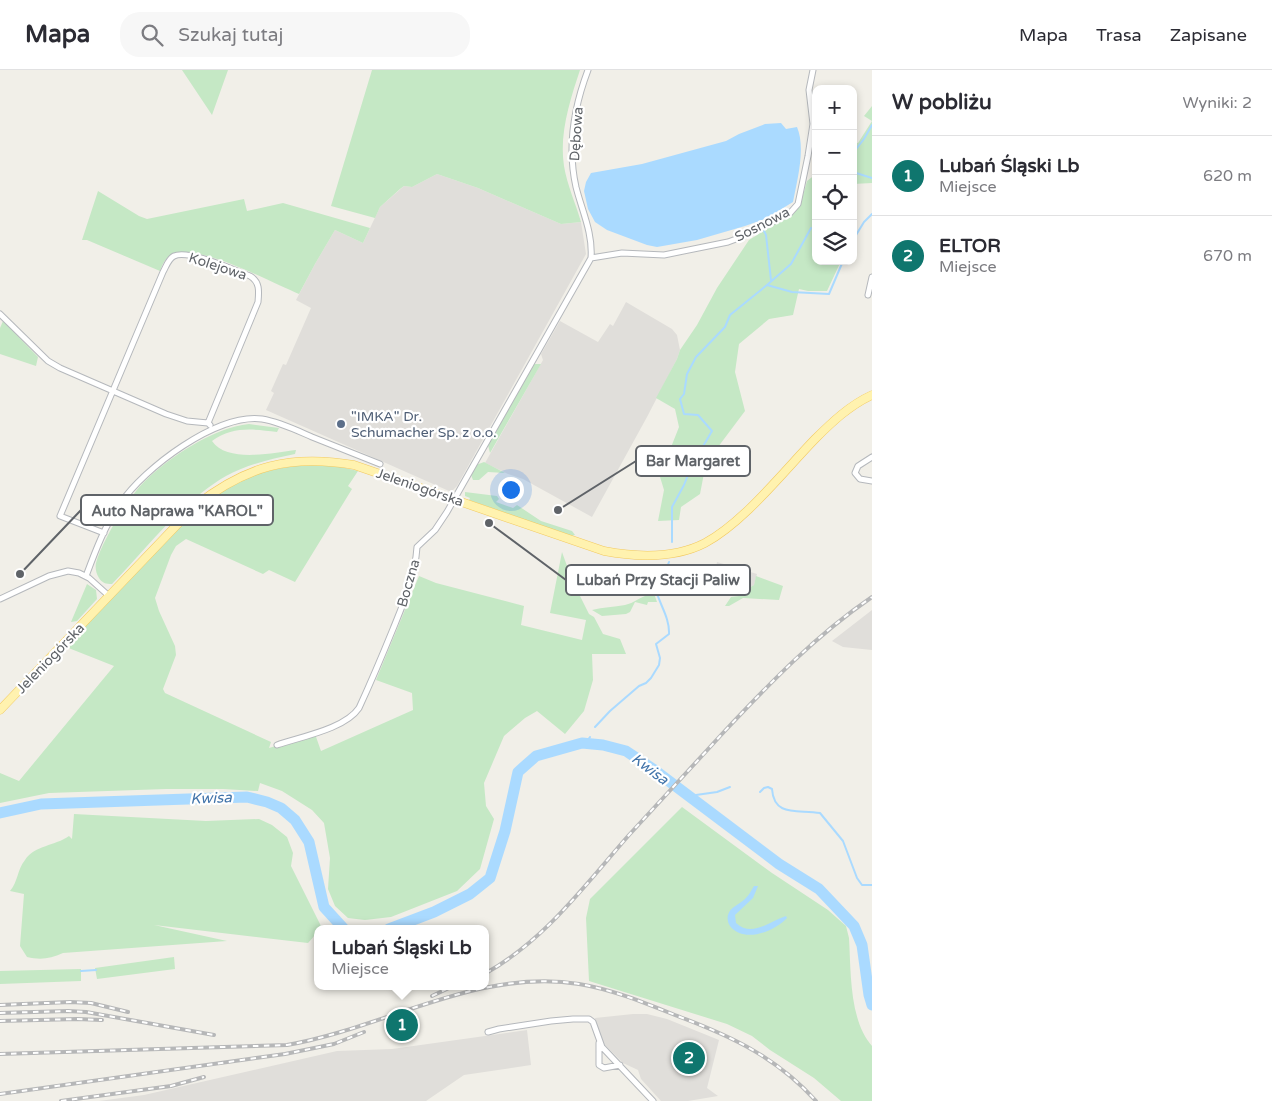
<!DOCTYPE html>
<html lang="pl">
<head>
<meta charset="utf-8">
<style>
  :root { --surface:#fff; --page:#f7f7f7; --text:#2b2b33; --muted:#7c7c81; --line:#e1e1e2; --accent:#0f766e }
  body { margin:0; font-family:"Varela Round",sans-serif; background:var(--page); color:var(--text) }
  .controls { position:absolute; right:15px; top:15px; display:grid; overflow:hidden; border-radius:10px; box-shadow:0 2px 8px #0003 }
  .controls button { width:45px; height:45px; display:grid; place-items:center; padding:0; border:0; border-bottom:1px solid var(--line); background:var(--surface); color:var(--text); font:25px sans-serif }
  .you { position:absolute; left:510px; top:419px; width:18px; height:18px; margin:-12px; border:4px solid #fff; border-radius:50%; background:#1a73e8; box-shadow:0 0 0 8px #1a73e833 }
  .badge { display:grid; place-items:center; width:32px; height:32px; border-radius:50%; background:var(--accent); color:#fff; font-size:16px; font-weight:700 }
  .pin { position:absolute; translate:-50% -50%; border:2px solid #fff; box-shadow:0 1px 5px #0006 }
  .popup { position:absolute; left:314px; top:855px; width:175px; height:65px; box-sizing:border-box; display:grid; place-content:center; border-radius:10px; background:var(--surface); filter:drop-shadow(0 1px 4px #0005); font-size:16px; white-space:nowrap; color:var(--muted) }
  .popup b { font-size:19px; color:var(--text) }
  .popup::after { content:''; position:absolute; left:50%; top:100%; margin-left:-10px; border:10px solid transparent; border-top-color:var(--surface) }
  .list { margin:0; padding:0; list-style:none }
  h2 { display:flex; justify-content:space-between; align-items:center; height:65px; margin:0; padding:0 20px; font-size:21px }
  h2 small { font-size:16px; font-weight:400; color:var(--muted) }
  .list li { display:grid; grid-template-columns:32px 1fr auto; gap:15px; align-items:center; box-sizing:border-box; height:80px; padding:0 20px; border-top:1px solid var(--line) }
  .list b { display:block; font-size:19px; white-space:nowrap }
  .list p { margin:0; font-size:16px; white-space:nowrap; color:var(--muted) }
  .list em { font-size:16px; font-style:normal; color:var(--muted) }
  .icon { flex:none; width:28px; height:28px; fill:none; stroke:currentColor; stroke-width:2; stroke-linecap:round; stroke-linejoin:round }
  .map { position:relative; flex:none; width:872px; height:1031px; overflow:hidden }
  header { display:flex; align-items:center; gap:30px; box-sizing:border-box; height:70px; padding:0 25px; background:var(--surface); border-bottom:1px solid var(--line) }
  header strong { font-size:24px }
  nav { display:flex; gap:28px; margin-inline-start:auto; font-size:18px }
  .search { width:350px; height:45px; background:var(--page); display:flex; align-items:center; gap:12px; box-sizing:border-box; padding:0 18px; border-radius:20px; color:var(--muted); font-size:19px }
  main { display:flex }
  aside { flex:1; background:var(--surface) }
  .map>svg:first-child { display:block }
</style>
</head>
<body>
<header>
<strong>Mapa</strong>
<div class="search"><svg class="icon" aria-label="search" viewBox="0 0 24 24"><circle cx="10" cy="10" r="6"/><path d="M15 15l6 6"/></svg>Szukaj tutaj</div>
<nav><a>Mapa</a><a>Trasa</a><a>Zapisane</a></nav>
</header>
<main>
<div class="map">
<svg width="872" height="1031" viewBox="0 0 872 1031">
  <rect width="100%" height="100%" fill="#f1efe8"/>
  <path fill="#e0deda" d="M437 104 478 118 561 154 581 152 586 184 457 416 453 420 449 421 266 340 274 323 271 321 283 294 286 295 311 238 296 230 315 194 335 160 363 173 380 137 404 116 412 117Z
    M626 232 672 259 677 265 680 280 677 289 647 347 592 447 523 409 508 404 485 393 543 290 541 284 560 251 598 272 610 254 613 256Z
    M717 492 757 504 754 515 742 522 714 514 713 512Z
    M872 540V580L843 577 832 571Z
    M633 944H647L667 949 719 970 707 1018 718 1026 688 1031H661L641 1009 638 1000 623 993 604 974 596 957 595 948Z
    M527 960 531 995 464 1005 426 1031H99L144 1025 337 981 392 979Z"/>
  <path fill="#c5e8c5" d="M182 0H228L212 45Z
    M372 0H580C570 30 559 64 564 96 567 115 576 134 581 152L561 154 478 118 437 104 412 117 404 116 400 119 380 137 375 148 331 136Z
    M872 36V113L853 114V72L858 73 872 51 864 46Z
    M816 104V191H841L827 221H808L799 219 793 245 769 249 739 274 735 302 745 341 706 393 700 424 681 437 679 450 658 451 664 420 657 397 664 395 679 357 675 339 656 328 677 289 680 280 697 255 717 218 749 170 791 144 800 136 807 111Z
    M98 121 139 146 147 149 244 129 247 141 283 133 370 158 363 173 335 160 315 194 299 224C272 213 201 174 174 184 166 186 163 193 160 201L87 170H82Z
    M3 251 38 287 36 296 0 284V258Z
    M533 294H541L490 383 488 375 490 370Z
    M249 354 279 358 277 362C254 359 232 356 212 371 227 393 272 383 296 380L295 384C271 389 248 394 226 406 181 432 148 477 112 514 106 514 102 513 99 508 96 503 95 498 96 493 102 471 129 426 145 411 171 386 213 358 249 354Z
    M484 392 505 403 488 402 479 410H473L471 405 476 395Z
    M309 394H328L358 401 348 416 352 419 295 512 269 500 263 504 186 469 176 476 171 485 155 528 159 541 175 576 176 585 163 619 165 623 271 672 269 678 315 664 321 681 413 640 412 623 376 610 419 506 436 513 524 536 521 555 582 570 586 550 550 543 562 482 572 510 589 544 594 547 603 564 620 569 626 584H592L593 610 584 641 565 664 537 641 525 648 504 666 484 713 486 736 494 749 480 799 457 821 391 847 365 850 348 848 335 836 328 819 330 788 324 753 312 740 282 721 260 713 258 721 223 719H166L49 723 0 733V703L19 711 114 596 66 577C101 540 135 502 171 466 190 447 208 428 232 415 256 402 282 397 309 394Z
    M465 422 497 426 499 429 496 432 513 438 517 435 541 451 572 461 575 465 571 466 469 430 470 428 465 426Z
    M656 502C651 513 653 521 657 532H648L647 535 635 532 630 542 626 544 602 546 592 540C603 537 614 537 625 535 634 533 640 527 648 525 649 515 648 508 656 502Z
    M756 506 783 516 779 530 743 528 729 536H725L731 527 739 526 742 522 754 515Z
    M87 514 96 520 97 529 77 551 71 552Z
    M682 737 772 803 828 840 846 856 849 868C851 901 849 950 872 976V1031H841L814 1008 770 980 752 966 727 954 589 911 586 848 590 829Z
    M74 744 206 751 259 749 272 755 287 767 293 783 291 796 321 856C317 862 314 867 308 873L154 855 227 871 63 883C50 889 40 890 27 887L20 876 24 824 10 821C18 812 17 800 25 790 35 775 55 776 69 766L72 769Z
    M174 887 175 899 97 909 95 898Z
    M81 899V911L0 914V901Z"/>
  <path fill="#aadaff" d="M781 53 786 59 797 57C806 78 797 111 793 132L765 149 745 156 697 170 657 177 647 175 607 160 595 152 588 139 584 121 586 112 591 103 642 94 726 71 739 64 765 54Z
    M754 816H758L753 828 735 845 736 853C752 868 770 851 786 846L787 848C775 861 744 874 730 856 728 853 727 849 728 845 730 837 740 834 745 829 749 825 751 821 754 816Z"/>
  <g fill="none" stroke-linecap="round" stroke-linejoin="round">
    <path stroke="#aadaff" stroke-width="2" d="M853 83 864 69 872 55
      M853 102 872 108
      M758 151 760 154
      M764 161 766 165 771 210
      M853 170 864 152 872 144
      M767 215 791 194 811 158
      M672 472V437L684 415 692 395 712 361 698 345 684 344 680 329 684 324 687 304 696 287 725 257 730 245 767 215 792 222 829 224 843 191
      M595 657 610 641 639 616 646 613 651 608 659 595 660 588 656 574 669 564C670 544 654 528 654 508L667 497 669 492
      M585 674 590 667
      M760 722 764 718 768 717 772 719C774 748 799 739 820 743L843 771 857 808 862 815H872
      M689 726 717 722 730 717
      M81 901 96 900"/>
    <path stroke="#aadaff" stroke-width="11" d="M0 743 41 734 247 727 267 732 281 738 295 750 309 772 324 837 344 859
      M389 859 434 842 470 824 490 808 505 761 518 702 536 686 582 673 603 675 626 681 653 699 779 794 819 819 854 856 862 875 869 925 872 935"/>
    <g stroke="#b5b8bc" stroke-width="7">
      <path id="street" d="M591 188 622 183 664 185 728 172 747 165 790 143 798 134 808 86 813 54 809 20 813 0
        M868 225 872 207
        M0 244 48 291 60 298 166 344 187 351 208 353 210 355
        M872 387 858 396 855 403 860 409 872 411
        M104 463 60 446 163 202C166 197 168 189 174 186 188 179 234 200 250 206 260 212 259 221 258 232L208 353
        M86 506C95 482 105 455 120 434 144 398 217 343 262 349 280 352 296 360 312 367 335 376 357 385 380 394
        M0 529 49 506 68 501 79 503 89 508 109 526
        M277 675C300 667 345 659 359 638 371 612 382 586 393 559 404 532 415 507 417 477L435 460 447 442 591 188C593 163 582 141 576 117 567 77 574 37 588 0
        M488 962 499 959 551 951 573 949H589L593 952 602 977 653 1031
        M599 973V995L604 998 620 995"/>
    </g>
    <g stroke="#f2c960" stroke-width="9">
      <path id="primary" d="M0 640 195 436C246 396 290 384 354 395L604 481C636 487 674 489 705 473 744 452 783 402 815 369 832 352 850 335 872 325"/>
    </g>
    <use href="#street" stroke="#fff" stroke-width="5"/>
    <use href="#primary" stroke="#fff2af" stroke-width="8"/>
    <g stroke="#b6b7b8" stroke-width="4">
      <path id="rail" d="M486 903C545 870 585 815 629 765 660 731 691 698 722 664 769 614 815 566 872 527
        M432 926 453 916
        M0 935 70 932 91 933 128 942
        M0 943 68 941 86 942 214 965
        M0 951 77 949 102 950
        M0 984 287 975C385 958 477 898 579 914 615 920 647 934 680 947 733 967 777 988 816 1031
        M0 1024 285 984 334 974 364 962
        M61 1031 171 1016 204 1007"/>
    </g>
    <use href="#rail" stroke="#fff" stroke-width="2" stroke-dasharray="5.5" stroke-linecap="butt"/>
  </g>
  <circle fill="#5c6f8a" stroke="#fff" stroke-width="2" cx="341" cy="354" r="5"/>
  <g text-anchor="middle" stroke-width="4.5" stroke-linejoin="round" paint-order="stroke">
    <g font-size="14" fill="#5f6368" stroke="#fff">
      <text transform="translate(576 64) rotate(-86)" y="5">Dębowa</text>
      <text transform="translate(762 154) rotate(-27)" y="5">Sosnowa</text>
      <text transform="translate(218 196) rotate(18)" y="5">Kolejowa</text>
      <text transform="translate(420 417) rotate(19)" y="5">Jeleniogórska</text>
      <text transform="translate(408 513) rotate(-74)" y="5">Boczna</text>
      <text transform="translate(50 588) rotate(-46)" y="5">Jeleniogórska</text>
    </g>
    <g font-size="14" fill="#4e5e75" stroke="#fff" text-anchor="start">
      <text x="351" y="351">"IMKA" Dr.<tspan x="351" dy="16">Schumacher Sp. z o.o.</tspan></text>
    </g>
    <g font-size="15" font-style="italic" fill="#4174aa" stroke="#fff">
      <text transform="translate(650 699) rotate(37)" y="5">Kwisa</text>
      <text transform="translate(211 728) rotate(-2)" y="5">Kwisa</text>
    </g>
  </g>
  <path fill="none" stroke="#5f6368" stroke-width="2" d="M558 440L636 391M20 504L81 440M489 453L566 510"/>
  <g fill="#5f6368" stroke="#fff" stroke-width="2">
    <circle cx="558" cy="440" r="5"/>
    <circle cx="20" cy="504" r="5"/>
    <circle cx="489" cy="453" r="5"/>
  </g>
  <g fill="#fff" stroke="#5f6368" stroke-width="2">
    <rect x="636" y="376" width="114" height="30" rx="5"/>
    <rect x="81" y="425" width="192" height="30" rx="5"/>
    <rect x="566" y="495" width="184" height="30" rx="5"/>
  </g>
  <g font-size="15" text-anchor="middle" font-weight="bold" fill="#5f6368">
    <text x="693" y="396">Bar Margaret</text>
    <text x="177" y="446">Auto Naprawa "KAROL"</text>
    <text x="658" y="515">Lubań Przy Stacji Paliw</text>
  </g>
</svg>
<div class="controls">
<button>+</button>
<button>−</button>
<button><svg class="icon" aria-label="locate" viewBox="0 0 24 24"><circle cx="12" cy="12" r="6"/><path d="M12 2v4M12 18v4M2 12h4M18 12h4"/></svg></button>
<button><svg class="icon" aria-label="layers" viewBox="0 0 24 24"><path d="M12 4l9 5-9 5-9-5zM3 14l9 5 9-5"/></svg></button>
</div>
<div class="you"></div>
<div class="pin badge" style="left:402px;top:955px">1</div>
<div class="popup"><b>Lubań Śląski Lb</b>Miejsce</div>
<div class="pin badge" style="left:689px;top:988px">2</div>
</div>
<aside>
<h2>W pobliżu<small>Wyniki: 2</small></h2>
<ul class="list">
<li><span class="badge">1</span><div><b>Lubań Śląski Lb</b><p>Miejsce</p></div><em>620 m</em></li>
<li><span class="badge">2</span><div><b>ELTOR</b><p>Miejsce</p></div><em>670 m</em></li>
</ul>
</aside>
</main>
</body>
</html>
